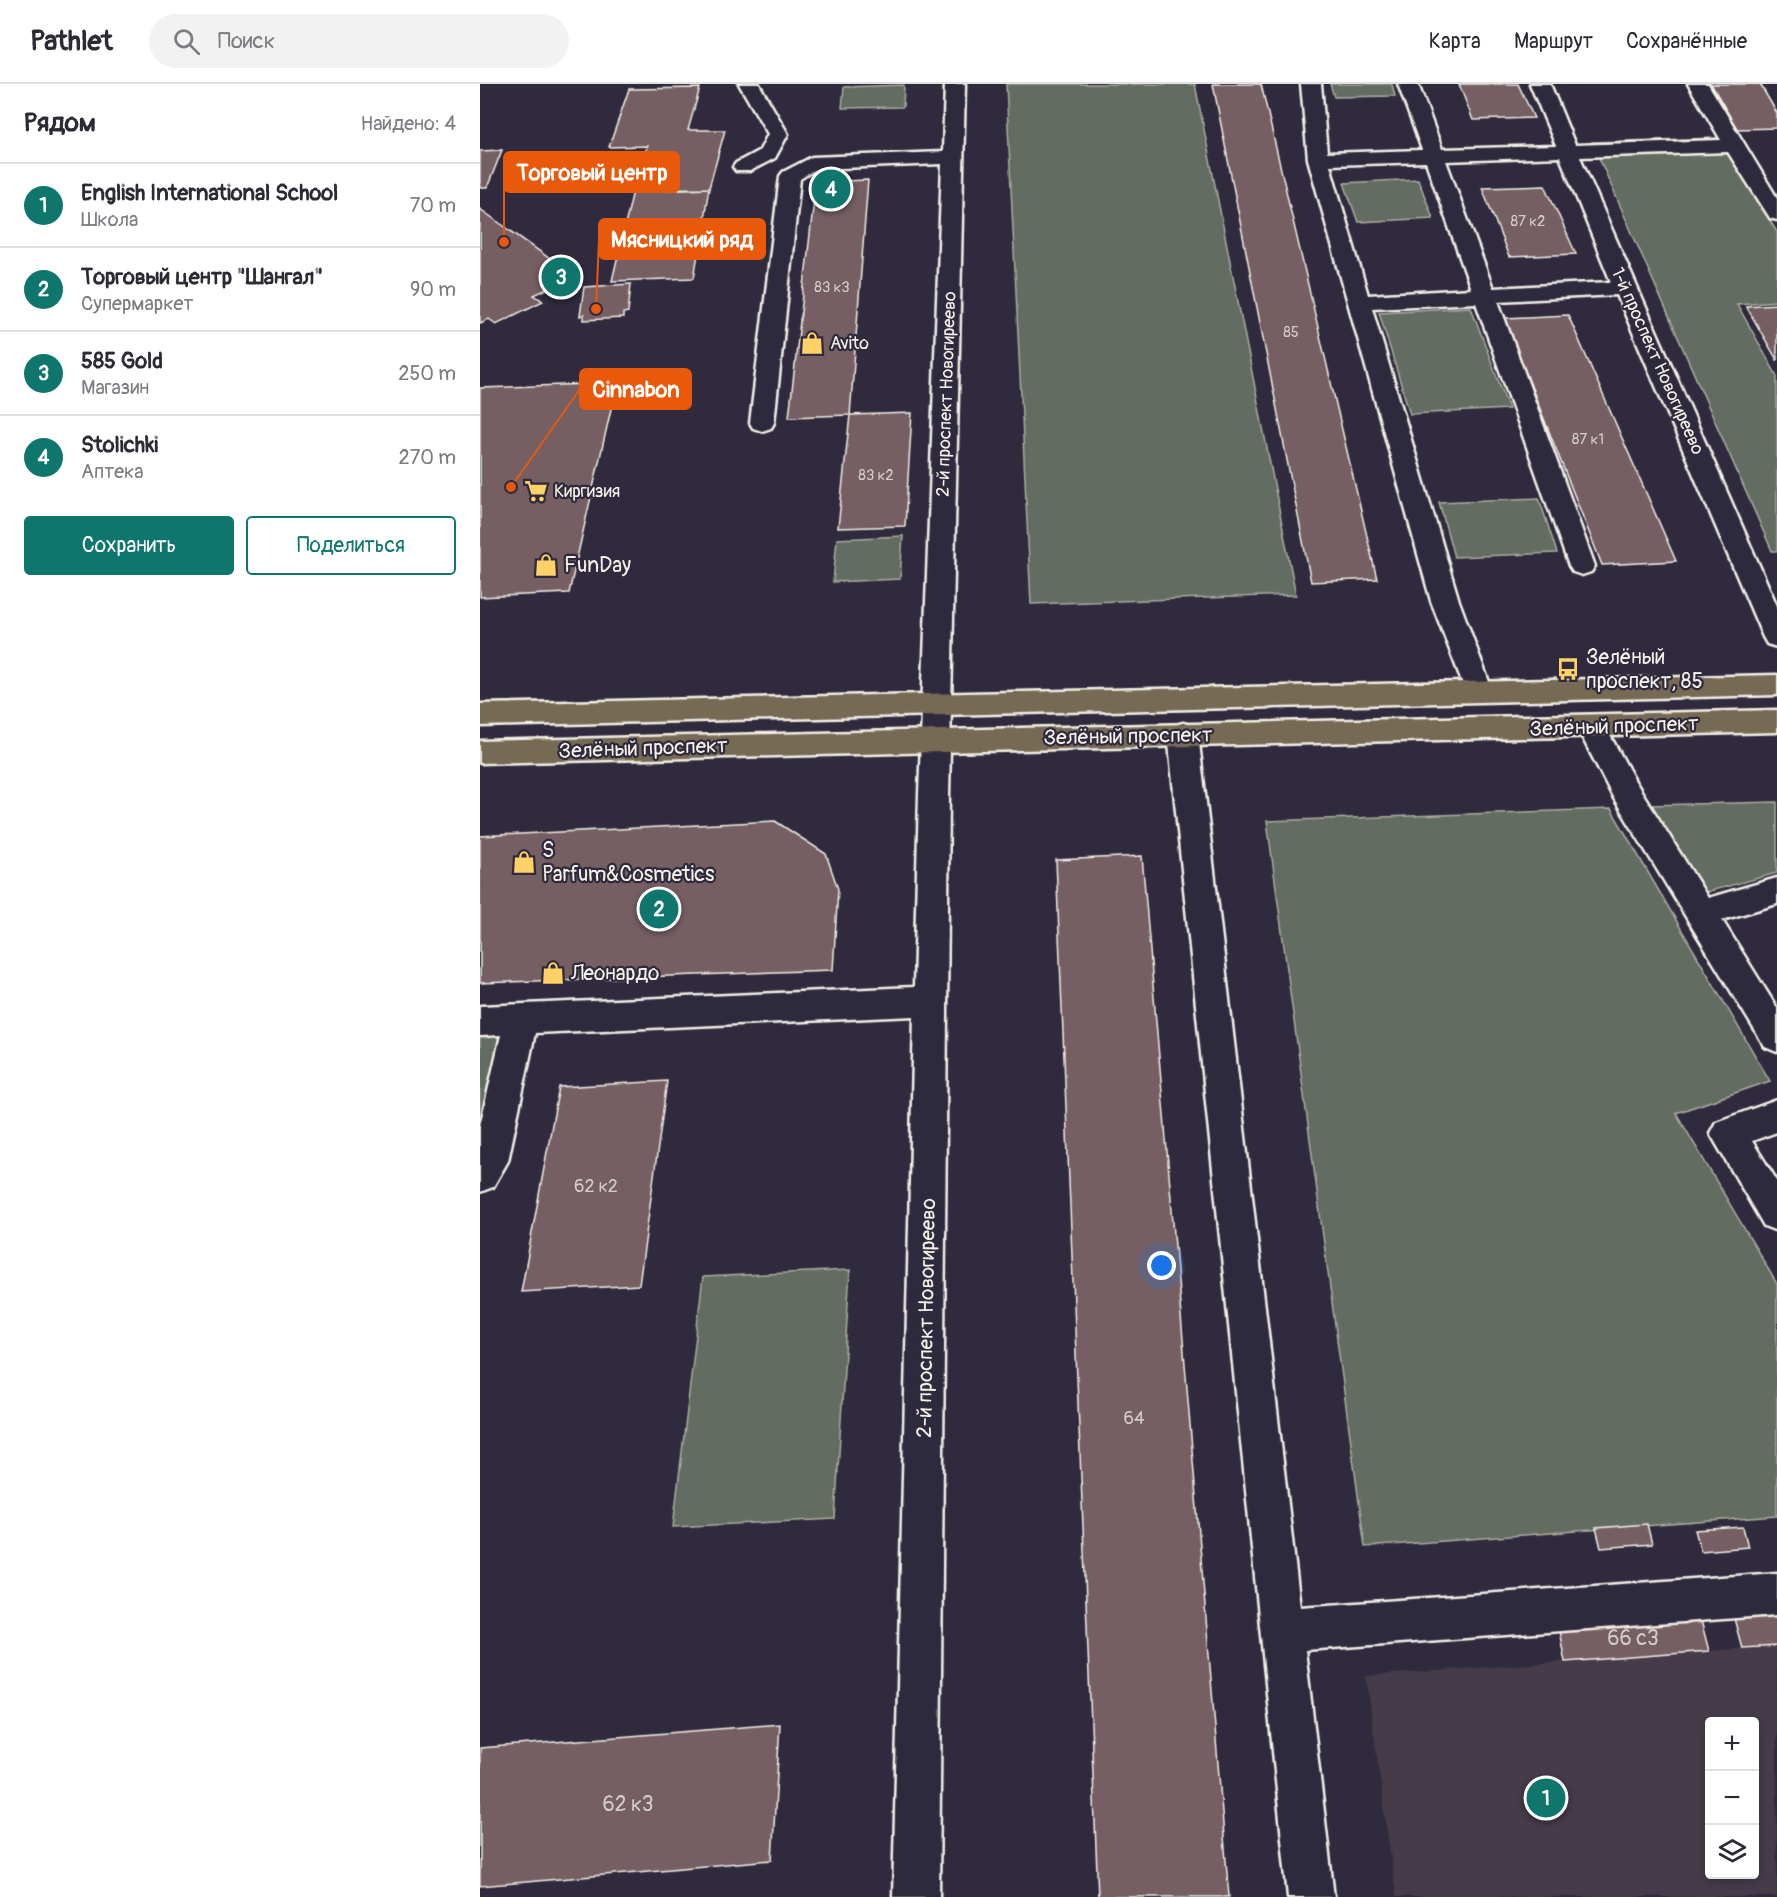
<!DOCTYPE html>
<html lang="ru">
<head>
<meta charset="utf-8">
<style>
  :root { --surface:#fff; --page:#f2f2f3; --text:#2b2b33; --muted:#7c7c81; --line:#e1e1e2; --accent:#0f766e }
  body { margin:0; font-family:Pangolin,sans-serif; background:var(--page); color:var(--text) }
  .controls { position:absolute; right:18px; bottom:18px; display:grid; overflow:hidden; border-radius:6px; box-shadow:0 3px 9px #0003 }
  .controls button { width:54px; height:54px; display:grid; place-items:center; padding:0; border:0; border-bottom:2px solid var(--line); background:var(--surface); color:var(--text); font:30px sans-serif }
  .you { position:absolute; left:682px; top:1182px; width:21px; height:21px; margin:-15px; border:4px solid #fff; border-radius:50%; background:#1a73e8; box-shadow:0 0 0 9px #1a73e833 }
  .badge { display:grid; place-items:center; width:39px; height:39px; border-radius:50%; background:var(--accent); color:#fff; font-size:20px; font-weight:700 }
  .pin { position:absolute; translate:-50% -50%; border:3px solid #fff; box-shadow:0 2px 6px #0006 }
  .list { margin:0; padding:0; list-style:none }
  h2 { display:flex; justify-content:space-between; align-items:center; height:78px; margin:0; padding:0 24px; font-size:26px }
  h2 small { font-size:20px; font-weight:400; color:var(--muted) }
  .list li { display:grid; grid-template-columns:39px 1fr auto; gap:18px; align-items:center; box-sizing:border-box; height:84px; padding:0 24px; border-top:2px solid var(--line) }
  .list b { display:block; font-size:22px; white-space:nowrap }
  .list p { margin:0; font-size:20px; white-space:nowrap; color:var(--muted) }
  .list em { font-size:20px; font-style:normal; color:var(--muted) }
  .actions { display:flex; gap:12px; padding:18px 24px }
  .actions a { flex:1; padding:14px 0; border:2px solid var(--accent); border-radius:6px; text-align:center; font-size:21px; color:var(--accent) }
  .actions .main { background:var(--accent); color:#fff }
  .icon { flex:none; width:33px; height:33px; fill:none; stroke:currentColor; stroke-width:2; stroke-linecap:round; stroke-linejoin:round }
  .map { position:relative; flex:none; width:1297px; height:1813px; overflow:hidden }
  header { display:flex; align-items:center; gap:36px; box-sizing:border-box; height:84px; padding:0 30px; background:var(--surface); border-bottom:2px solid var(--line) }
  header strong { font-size:28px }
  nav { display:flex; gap:33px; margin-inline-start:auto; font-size:21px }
  .search { width:420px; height:54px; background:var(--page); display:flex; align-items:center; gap:15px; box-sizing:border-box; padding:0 21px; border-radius:33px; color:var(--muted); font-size:22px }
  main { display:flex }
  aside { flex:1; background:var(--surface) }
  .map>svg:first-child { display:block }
</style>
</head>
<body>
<header>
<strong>Pathlet</strong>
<div class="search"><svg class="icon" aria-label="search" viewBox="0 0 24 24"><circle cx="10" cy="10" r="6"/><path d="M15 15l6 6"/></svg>Поиск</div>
<nav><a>Карта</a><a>Маршрут</a><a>Сохранённые</a></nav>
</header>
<main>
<aside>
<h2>Рядом<small>Найдено: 4</small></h2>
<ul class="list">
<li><span class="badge">1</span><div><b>English International School</b><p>Школа</p></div><em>70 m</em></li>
<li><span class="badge">2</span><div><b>Торговый центр &quot;Шангал&quot;</b><p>Супермаркет</p></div><em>90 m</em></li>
<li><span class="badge">3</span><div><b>585 Gold</b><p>Магазин</p></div><em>250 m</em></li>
<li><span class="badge">4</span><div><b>Stolichki</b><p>Аптека</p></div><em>270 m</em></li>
</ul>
<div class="actions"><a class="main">Сохранить</a><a>Поделиться</a></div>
</aside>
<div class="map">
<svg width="1297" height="1813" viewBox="0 0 1297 1813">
  <rect width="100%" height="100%" fill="#2f2a3d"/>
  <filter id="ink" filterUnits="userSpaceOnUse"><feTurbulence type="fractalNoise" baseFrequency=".0167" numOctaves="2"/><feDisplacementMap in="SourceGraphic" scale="12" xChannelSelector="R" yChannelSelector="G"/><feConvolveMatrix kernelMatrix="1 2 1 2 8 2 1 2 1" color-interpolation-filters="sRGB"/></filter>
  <g filter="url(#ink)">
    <path fill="#443a49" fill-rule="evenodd" d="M1297 1562V1813H916L886 1592ZM1230 1638H1274V1790H1230Z"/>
    <path fill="#636c60" stroke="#acaea4" stroke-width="1.5" d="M526 0H715L816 511 551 520Z
      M850 0H912L915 12 854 13Z
      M424 1 423 23 362 24 364 3Z
      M1238 54 1297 148V217L1257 220 1297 292V467H1292L1112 58Z
      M938 95 953 134 878 138 864 99Z
      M991 223 1029 325 930 330 899 228Z
      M1059 414 1077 469 974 473 959 418Z
      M423 452 420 495 353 498 357 455Z
      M1297 718V789L1223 809 1169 721Z
      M1131 725 1290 997 1196 1029 1297 1200V1432L885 1463 787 737Z
      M30 942 0 1059V944Z
      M370 1186 355 1435 193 1443 223 1193Z"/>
    <path fill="#755f64" stroke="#f4f1e8" stroke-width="1.5" d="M733 0H781L897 495 831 498Z
      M979 0H1038L1054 34 993 36Z
      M1231 0H1280L1297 29V44L1257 45Z
      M220 4 208 46H245L229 104 153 105 167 62 129 63 149 5Z
      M22 66 7 104H0V67Z
      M388 96 370 331 309 333 336 98Z
      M1065 101 1096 170 1029 173 1002 103Z
      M229 104 214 194 132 197 153 107Z
      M0 125 94 192 54 211 63 217 16 240 9 235 0 239Z
      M151 200 148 228 143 229V234L104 236V231L100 232 104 203Z
      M1297 220V276L1266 222Z
      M1088 231 1196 477 1122 481 1024 234Z
      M137 299 89 509 0 513V304Z
      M432 329 425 442 358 444 370 331Z
      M295 737 346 770 358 805 353 886 0 899V752Z
      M662 772 703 1256 749 1813H618L576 776Z
      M187 997 159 1201 41 1208 79 1003Z
      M1167 1440 1172 1460 1121 1464 1116 1444Z
      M1263 1443 1268 1463 1221 1467 1215 1446Z
      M1297 1524V1562L1262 1564 1252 1527Z
      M1219 1529 1229 1567 1085 1578 1078 1541Z
      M300 1640 292 1776 0 1802V1664Z"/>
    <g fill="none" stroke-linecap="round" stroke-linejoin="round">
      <g stroke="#f4f1e8" stroke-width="5">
        <path id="minor" d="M259 0H279L308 50 295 74 270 87H256L253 83 256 79 280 66 288 50Z
          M465 0H485L469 710 459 1813H413L434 932 55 949 28 1077 13 1103 0 1108V1042L21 951 0 952V922L434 903 439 710 462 80 336 85 320 95 294 339 291 344 282 347 273 344 270 339 300 92 303 88 332 73 463 68Z
          M821 0H841L847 69 942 66 918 0H938L962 65 1076 62 1050 0H1070L1095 61 1241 56 1208 0H1228L1297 114V136L1290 134 1248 68 1100 73 1297 522V563L1287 560 1283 553 1137 211 1018 217 1115 482 1111 488 1102 491 1093 488 1089 482 996 219 892 224 979 517 1012 606 1008 613 998 616 988 613 951 517 828 75ZM1080 73 1131 198 1013 204 966 77ZM946 78 991 205 888 211 850 81Z
          M1111 632 1121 635 1155 697 1228 814 1297 794V820L1242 836 1297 924V968L1285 963 1133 713 1097 643 1101 635Z
          M703 639 713 642 718 650 820 1523 1297 1489V1531L825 1566 854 1813H808L688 650 693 642Z
          M1297 1016V1048L1272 1057 1297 1097V1147L1284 1142 1230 1049 1236 1038Z"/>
      </g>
      <g stroke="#f4f1e8" stroke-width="5">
        <path id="major" d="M1297 591V611L0 642V620Z
          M1297 626V648L0 679V657Z"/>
      </g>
      <use href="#minor" fill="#2f2a3d" fill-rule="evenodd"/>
      <use href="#major" fill="#776a54" fill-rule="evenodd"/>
    </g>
  </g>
  <defs>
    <g id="shop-bare" transform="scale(1.8)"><path d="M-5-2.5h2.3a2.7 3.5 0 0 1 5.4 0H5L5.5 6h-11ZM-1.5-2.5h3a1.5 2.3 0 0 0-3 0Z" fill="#ffd166" stroke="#2f2a3d" stroke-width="2.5" paint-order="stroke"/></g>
    <g id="supermarket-bare" transform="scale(1.8)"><path d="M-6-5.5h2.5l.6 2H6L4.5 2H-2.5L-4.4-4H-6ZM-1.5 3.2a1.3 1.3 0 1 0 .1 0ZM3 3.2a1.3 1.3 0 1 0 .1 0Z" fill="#ffd166" stroke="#2f2a3d" stroke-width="2.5" paint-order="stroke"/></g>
    <g id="bus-bare" transform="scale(1.8)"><path d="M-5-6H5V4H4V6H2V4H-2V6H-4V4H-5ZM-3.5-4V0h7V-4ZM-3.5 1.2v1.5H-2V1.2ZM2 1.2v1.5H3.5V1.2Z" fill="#ffd166" stroke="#2f2a3d" stroke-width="2.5" paint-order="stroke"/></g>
  </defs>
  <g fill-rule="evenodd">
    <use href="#shop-bare" x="332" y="259"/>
    <use href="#supermarket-bare" x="56" y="407"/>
    <use href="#shop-bare" x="66" y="481"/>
    <use href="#bus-bare" x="1088" y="585"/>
    <use href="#shop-bare" x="44" y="778"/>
    <use href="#shop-bare" x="73" y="889"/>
  </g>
  <g text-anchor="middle" stroke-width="4.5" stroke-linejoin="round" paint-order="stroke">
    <g font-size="15" fill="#d4ccc7">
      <text x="1048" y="142">87 к2</text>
      <text x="352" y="208">83 к3</text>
      <text x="811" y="253">85</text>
      <text x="1108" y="360">87 к1</text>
      <text x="396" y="396">83 к2</text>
    </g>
    <g font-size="18" fill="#f4f1e8" stroke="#2f2a3d" text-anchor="start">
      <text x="350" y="265">Avito</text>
      <text x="74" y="413">Киргизия</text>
    </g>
    <g font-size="18" fill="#f4f1e8" stroke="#2f2a3d">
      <text transform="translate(1178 277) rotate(66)" y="6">1-й проспект Новогиреево</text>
      <text transform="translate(466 310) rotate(-88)" y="6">2-й проспект Новогиреево</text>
    </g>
    <g font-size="18" fill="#d4ccc7">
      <text x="116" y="1108">62 к2</text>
      <text x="654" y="1340">64</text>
    </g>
    <g font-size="21" fill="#f4f1e8" stroke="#2f2a3d" text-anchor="start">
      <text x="84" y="488">FunDay</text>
      <text x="1106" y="580">Зелёный<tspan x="1106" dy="24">проспект, 85</tspan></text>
      <text x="62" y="773">S<tspan x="62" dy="24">Parfum&amp;Cosmetics</tspan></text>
      <text x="91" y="896">Леонардо</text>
    </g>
    <g font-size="21" fill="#f4f1e8" stroke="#2f2a3d">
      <text transform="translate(1134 642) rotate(-2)" y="7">Зелёный проспект</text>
      <text transform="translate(648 652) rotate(-1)" y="7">Зелёный проспект</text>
      <text transform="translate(163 664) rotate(-2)" y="7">Зелёный проспект</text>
      <text transform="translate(446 1234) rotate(-89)" y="7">2-й проспект Новогиреево</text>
    </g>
    <g font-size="21" fill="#d4ccc7">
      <text x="1153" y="1561">66 с3</text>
      <text x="148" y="1727">62 к3</text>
    </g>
  </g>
  <path fill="none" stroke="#e8590c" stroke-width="2" d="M24 158L24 88M116 225L119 155M31 403L100 305"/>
  <g fill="#e8590c" stroke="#2f2a3d" stroke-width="2">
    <circle cx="24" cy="158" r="6"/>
    <circle cx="116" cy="225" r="6"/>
    <circle cx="31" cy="403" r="6"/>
  </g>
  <g fill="#e8590c" stroke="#e8590c" stroke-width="2">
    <rect x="24" y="68" width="175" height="40" rx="6"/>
    <rect x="119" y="135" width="166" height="40" rx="6"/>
    <rect x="100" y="285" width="111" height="40" rx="6"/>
  </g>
  <g font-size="22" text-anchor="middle" font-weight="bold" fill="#fff">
    <text x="112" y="96">Торговый центр</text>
    <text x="202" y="163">Мясницкий ряд</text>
    <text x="156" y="313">Cinnabon</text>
  </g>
</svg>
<div class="controls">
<button>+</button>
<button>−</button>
<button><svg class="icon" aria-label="layers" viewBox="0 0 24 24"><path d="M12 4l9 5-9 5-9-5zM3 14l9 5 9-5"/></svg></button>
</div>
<div class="you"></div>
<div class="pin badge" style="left:1066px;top:1714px">1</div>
<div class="pin badge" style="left:179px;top:825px">2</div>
<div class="pin badge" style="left:81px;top:193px">3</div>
<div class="pin badge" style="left:351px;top:105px">4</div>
</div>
</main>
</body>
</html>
